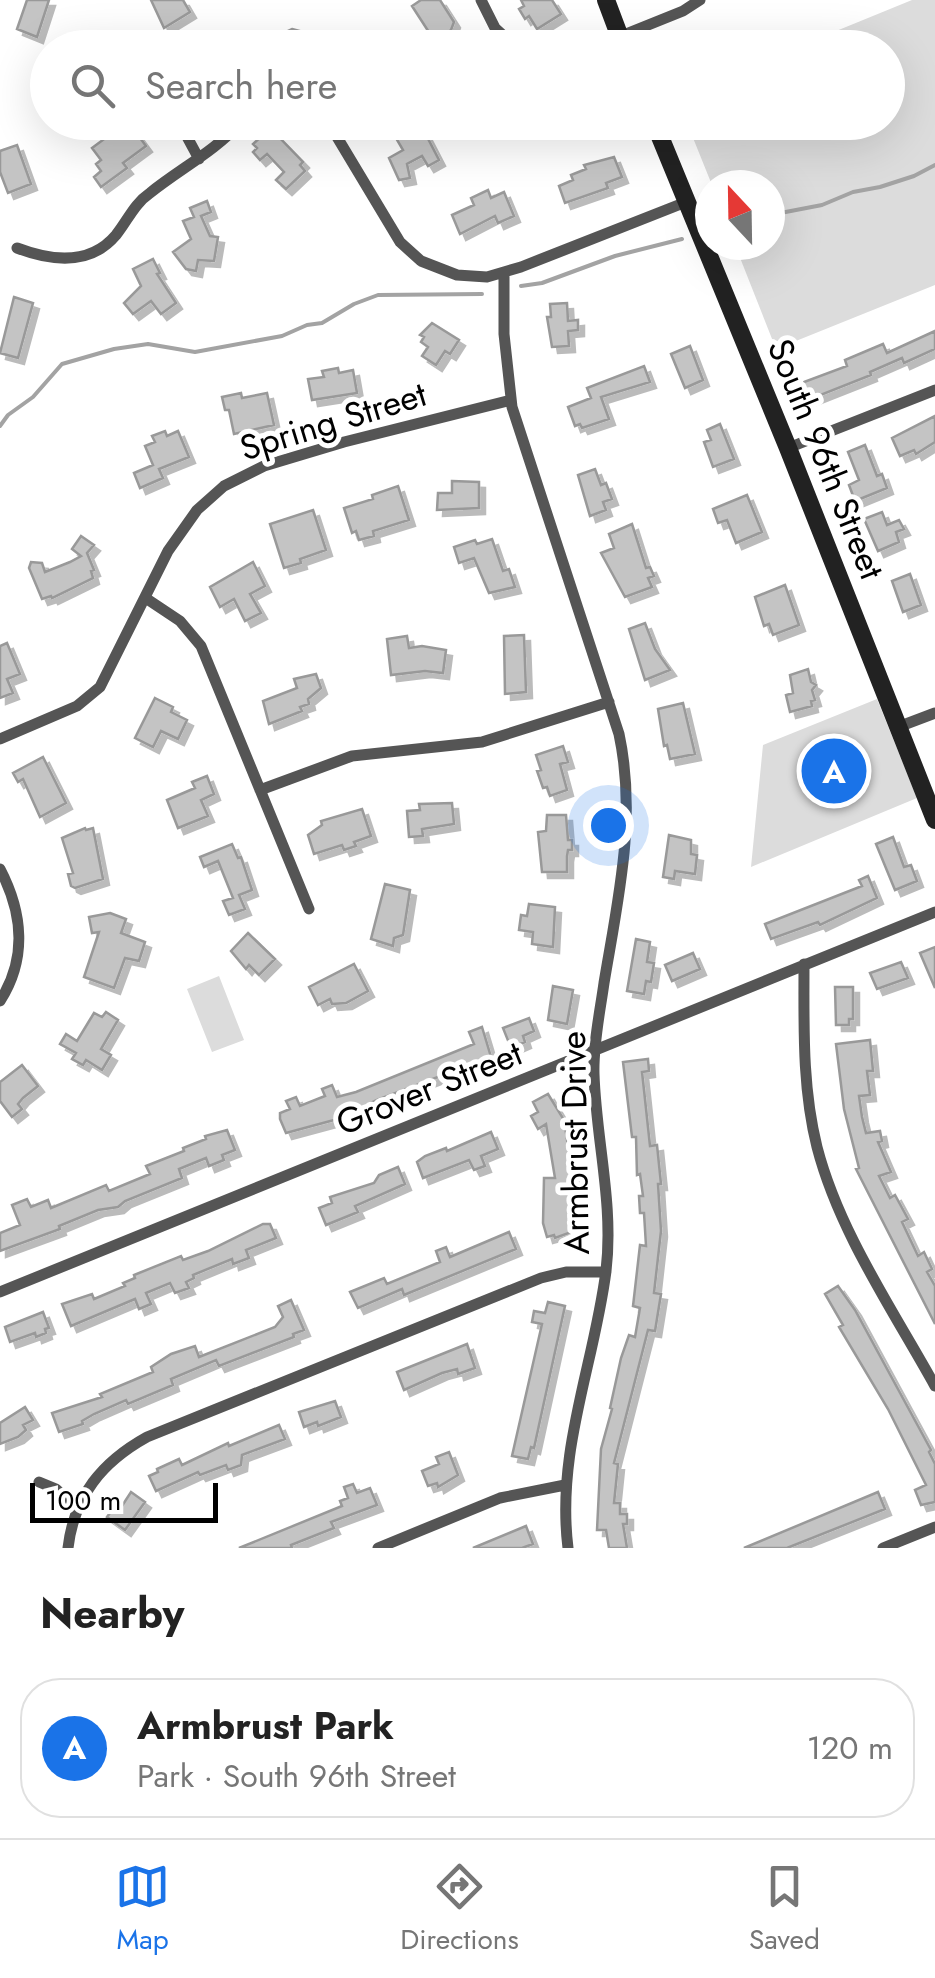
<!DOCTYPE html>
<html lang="en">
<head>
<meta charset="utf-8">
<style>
  :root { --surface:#fff; --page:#f6f6f6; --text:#222; --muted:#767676; --line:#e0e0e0; --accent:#1a73e8 }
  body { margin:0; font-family:Jost,sans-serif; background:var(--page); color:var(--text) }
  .compass { position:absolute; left:695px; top:170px; width:90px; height:90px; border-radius:50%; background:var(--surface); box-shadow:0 10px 40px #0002; rotate:338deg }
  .scale { position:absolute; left:30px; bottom:25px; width:188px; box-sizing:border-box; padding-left:10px; border:5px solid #000; border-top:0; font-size:28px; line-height:35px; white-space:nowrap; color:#000; -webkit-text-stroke:8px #fff; paint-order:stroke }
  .you { position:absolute; left:608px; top:825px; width:35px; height:35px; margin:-25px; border:8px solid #fff; border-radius:50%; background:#1a73e8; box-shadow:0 0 0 15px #1a73e833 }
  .badge { display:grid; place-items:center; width:65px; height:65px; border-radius:50%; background:var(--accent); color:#fff; font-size:32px; font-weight:700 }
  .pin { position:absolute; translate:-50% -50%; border:5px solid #fff; box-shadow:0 2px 10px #0006 }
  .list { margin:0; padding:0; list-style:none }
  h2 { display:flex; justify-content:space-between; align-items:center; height:130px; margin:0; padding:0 40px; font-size:42px }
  h2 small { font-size:32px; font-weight:400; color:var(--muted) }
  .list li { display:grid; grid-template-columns:65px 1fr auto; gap:30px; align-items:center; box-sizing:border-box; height:140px; margin:0 20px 20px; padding:0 20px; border:2px solid var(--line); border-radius:40px }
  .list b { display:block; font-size:38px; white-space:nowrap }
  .list p { margin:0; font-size:32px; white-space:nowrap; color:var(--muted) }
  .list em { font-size:32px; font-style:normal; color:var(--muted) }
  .icon { flex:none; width:55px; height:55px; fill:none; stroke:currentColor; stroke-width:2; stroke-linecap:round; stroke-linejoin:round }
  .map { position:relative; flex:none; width:935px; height:1548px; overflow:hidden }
  .search { position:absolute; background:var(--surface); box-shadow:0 10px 40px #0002; left:30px; right:30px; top:30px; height:110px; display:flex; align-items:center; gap:25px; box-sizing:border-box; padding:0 35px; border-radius:55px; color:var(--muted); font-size:38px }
  .sheet { height:290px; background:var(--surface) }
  nav { display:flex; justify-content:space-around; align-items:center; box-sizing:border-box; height:140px; border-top:2px solid var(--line); background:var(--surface); font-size:28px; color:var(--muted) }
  nav a { display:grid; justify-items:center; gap:5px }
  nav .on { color:var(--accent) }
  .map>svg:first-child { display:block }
</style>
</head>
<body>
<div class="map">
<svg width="935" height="1548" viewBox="0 0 935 1548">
  <defs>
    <filter id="shadow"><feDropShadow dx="6" dy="6" stdDeviation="0" flood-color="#0004"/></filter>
  </defs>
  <rect width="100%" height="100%" fill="#fff"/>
  <path fill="#dcdcdc" d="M912 0H935V285L776 349 735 245H770V185H712L687 123 888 122V48L797 47Z
    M877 699 917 798 751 867 763 745Z
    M219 976 244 1040 212 1052 187 989Z"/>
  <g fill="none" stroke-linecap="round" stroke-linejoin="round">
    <path stroke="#a3a3a3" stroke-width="4" d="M770 215 822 205 853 192 880 187 914 176 935 165
      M521 286 542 283 615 256 682 239
      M0 426 8 415 33 397 62 364 114 349 148 344 195 352 282 336 307 325 322 323 354 304 378 295 482 294"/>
  </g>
  <path fill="#c4c4c4" stroke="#999" stroke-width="2.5" filter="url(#shadow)" d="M27 0H49L37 37 17 29Z
    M151 0H183L190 12 164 28Z
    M421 0H440L454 22 451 30 434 40 412 6Z
    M521 0H552L561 14 537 29 529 16 525 19 519 9 524 6Z
    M292 29 318 36 315 48H275L273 38Z
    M123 125 130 135 135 131 146 146 123 163 127 168 101 187 94 177 101 171 96 164 101 160 92 148Z
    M412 130 415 136 424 131 439 160 428 166 422 156 407 164 410 178 399 180 389 158 403 150 396 138Z
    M274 132 303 162 300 165 305 171 286 189 276 180 284 172 267 154 260 160 253 152 257 148 253 144 265 133 269 137Z
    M17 145 31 184 8 193 0 172V151Z
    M614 157 622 177 606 183 608 188 565 203 559 186 573 180 571 175 586 169 584 165Z
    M488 190 491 198 504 192 514 216 498 223 495 216 460 234 452 215 474 205 471 198Z
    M207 201 211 212 201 216 210 236 218 237 214 261 198 260 196 271 186 269 173 252 191 239 183 221 194 217 190 208Z
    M153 259 160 273 157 274 176 303 161 314 151 301 133 314 124 303 141 286 133 269Z
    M14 297 33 303 18 358 0 353Z
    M567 303 568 321 578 320V330L568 331 569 346 552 347 547 317H551L550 304Z
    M432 323 459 340 450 354 445 351 436 365 422 356 428 347 421 342 424 337 420 335Z
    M935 331V349L904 363 902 358 870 372 871 375 803 402 796 385 847 366 845 360 883 344 887 353Z
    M690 346 703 380 685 388 671 354Z
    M644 366 650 382 601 397 609 419 582 428 580 424 575 426 568 407 591 398 587 388Z
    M338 368 339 373 353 370 357 393 312 400 308 379 324 377 322 371Z
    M241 393 242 398 267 393 274 425 234 434 229 410H225L222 397Z
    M935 416V442L916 454 914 450 900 456 892 438Z
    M720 424 734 459 713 467 704 442 711 440 707 430Z
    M165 431 167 436 178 431 189 457 159 469 163 478 140 488 134 473 153 465 145 446 155 442 152 436Z
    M865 445 877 476 882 474 887 488 855 501 849 485 859 480 848 452Z
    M595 469 601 485 606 483 612 499 603 502 606 510 590 516 578 475Z
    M452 481 479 482V508L437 510 438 493H452Z
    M398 486 409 520 373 531 374 536 359 540 356 531 352 533 344 508 373 499 372 495Z
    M747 495 762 532 736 543 727 520 718 523 713 509Z
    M313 510 326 550 300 559 301 563 284 568 270 524Z
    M882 512 887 525 899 520 904 529 896 532 899 542 878 551 864 519Z
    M632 524 646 568 650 567 654 576 648 578 652 587 625 597 601 553 614 548 609 534Z
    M81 536 94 545 87 553 94 570 91 571 93 578 52 598 51 596 42 599 29 568 31 562 42 563 45 572 70 562 81 556 72 549Z
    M492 539 503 571 509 569 515 587 489 593 474 558 459 563 454 547 475 540 477 544Z
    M253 562 265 586 250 594 261 613 245 621 234 599 220 607 210 587Z
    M910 574 921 605 903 612 892 581Z
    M785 585 799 625 773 635 769 624 764 626 755 597Z
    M645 623 655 649 670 670 645 680 629 629Z
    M524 635 526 692 505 694 504 636Z
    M407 636 409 648 422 646 446 650 443 673 425 671 391 675 387 639Z
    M7 643 20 674 7 679 13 693 0 698V646Z
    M808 669 811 682 816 685 812 690 815 700 811 701 812 706 790 712 786 695 793 693 790 675Z
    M316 674 321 688 308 699 309 704 300 707 302 711 269 724 263 701 297 688 294 679Z
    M155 698 173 707 171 712 187 720 178 739 161 731 153 747 135 738Z
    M683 703 695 754 670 759 667 745 664 746 658 709Z
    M563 746 568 762 560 764 567 790 550 796 547 787 543 788 537 771 541 770 536 755Z
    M43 757 66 803 40 817 23 779 18 782 13 773Z
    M207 776 214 794 201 800 208 816 178 828 167 800 195 788 192 782Z
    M452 803 454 824 422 829 423 836 409 837 407 811 420 810 419 804Z
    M362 809 371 836 354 842 356 846 344 850 342 845 314 854 308 835 322 825 321 821Z
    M547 815H566L568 840H572V850H568L567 856V872H542L538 832 546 831Z
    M85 828 86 830 93 828 103 879 75 888 71 886 68 874 73 873 62 838Z
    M669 835 691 840V854L697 855 695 874 675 871 674 879 663 877Z
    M893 837 904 867 911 865 917 881 895 890 876 844Z
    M232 844 238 858 241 857 252 890 239 895 245 909 229 915 223 901 233 898 218 861 204 867 200 857Z
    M868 876 877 898 820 925 818 922 771 939 765 924 862 886 859 880Z
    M385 884 410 890 403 935 394 938 393 946 371 939Z
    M529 904 555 907 553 947 532 944 533 932 519 930 521 915 527 916Z
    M110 913 126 919 121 933 145 942 139 961 125 958 114 988 84 977 99 932 92 933 89 917Z
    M248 933 275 959 259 975 249 965 246 969 231 951Z
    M636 939 650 942 647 962 654 963 651 982 646 981 644 994 627 991Z
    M935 947V988L920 953Z
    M693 953 700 969 672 981 665 965Z
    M901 962 908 978 877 989 870 973Z
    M354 964 368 991 346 1003 332 1004 330 999 318 1005 309 987Z
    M553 986 573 990 567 1024 548 1020Z
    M835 987H853V1019H849V1025H836Z
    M106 1012 118 1020 101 1049 111 1055 102 1070 86 1060 83 1065 72 1059 76 1053 60 1044 66 1034 77 1041 94 1013 102 1017Z
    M529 1018 534 1031 523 1036 525 1042 511 1048 503 1028Z
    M482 1027 491 1057 377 1100 334 1120 286 1133 280 1119V1113L290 1109 286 1101 296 1097 300 1106 325 1096 322 1089 332 1085 337 1097 356 1092 474 1044 469 1032Z
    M870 1040 873 1071H867L870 1095 859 1096 862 1117 866 1133 880 1131 882 1141 878 1142 891 1172 879 1176 890 1198 895 1195 908 1219 902 1222 918 1256 924 1252 932 1269 927 1272 935 1286V1324L856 1169 859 1168 844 1109 836 1044Z
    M648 1059 649 1071 642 1072 644 1090 650 1146 657 1145 661 1184H658L661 1231 654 1293 661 1294 655 1331 648 1330 614 1463 618 1464 614 1503H620V1514H627V1524H623L627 1548H609L606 1530H597L601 1449 612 1409 610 1408 621 1358 629 1335 635 1337 640 1308 633 1306 640 1245 646 1246 644 1213H640L639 1196H643L640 1174 637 1175 636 1137H632L623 1062Z
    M22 1065 38 1086 23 1098 18 1104 22 1109 12 1117 0 1101V1082Z
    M548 1094 564 1120 575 1191V1203H571L577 1230 555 1238 554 1235 547 1237 543 1223 544 1178H555L546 1124 538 1129 531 1116 538 1112 533 1102Z
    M227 1130 235 1150 222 1155 224 1160 209 1166 206 1158 179 1169 182 1178 125 1201 118 1207 98 1210 59 1226 60 1229 0 1251V1233L20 1225 12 1205 27 1199 31 1207 48 1200 51 1208 106 1185 109 1191 150 1174 146 1166 184 1151 183 1148 206 1139 205 1136Z
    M491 1132 498 1149 481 1156 485 1166 474 1170 469 1160 423 1178 417 1162 425 1156 446 1148 447 1151Z
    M398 1167 405 1184 355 1206 358 1212 326 1225 319 1208 332 1203 330 1197 374 1183 379 1175Z
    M263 1224H270L276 1238 246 1250 249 1258 233 1264 232 1259 193 1275 194 1278 186 1282 189 1288 175 1293 170 1283 146 1293 151 1304 139 1309 135 1299 71 1326 62 1304 92 1294 94 1299 125 1286 123 1283 135 1278 134 1275 181 1256 183 1260 208 1251Z
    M509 1232 516 1249 404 1295 402 1289 358 1308 350 1292 384 1278 387 1284 440 1262 436 1251 446 1247 450 1257Z
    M838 1286 855 1310 931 1450 929 1452 935 1464V1502L921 1505 915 1490 926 1485 888 1409 839 1327 843 1325 825 1294Z
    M291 1300 304 1330 293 1334 294 1337 219 1366 216 1360 171 1379 173 1385 128 1404 126 1400 94 1414 82 1421 83 1424 59 1432 52 1413 102 1397 100 1394 153 1372 151 1367 171 1354 195 1346 199 1357 275 1327 283 1317 278 1306Z
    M548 1302 565 1306 534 1448 531 1447 528 1459 512 1456 542 1324 532 1322 534 1311 545 1313Z
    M43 1312 49 1328 45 1329 46 1333 36 1337 35 1333 10 1342 5 1327Z
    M467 1344 475 1368 458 1374 457 1369 442 1373 404 1390 397 1372Z
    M335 1401 341 1417 318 1426 317 1422 304 1427 299 1412Z
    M25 1407 33 1420 23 1425 26 1430 18 1437 0 1444V1423Z
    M279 1425 285 1439 242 1455 241 1465 228 1470 226 1465 200 1475 198 1472 156 1491 149 1476 158 1472 157 1469 179 1459 182 1465 228 1443 229 1446Z
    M449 1452 458 1475 438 1487 437 1483 428 1486 422 1471 439 1464 436 1457Z
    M353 1484 357 1493 370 1488 377 1505 331 1522 334 1528 291 1545 292 1548H239L342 1506 340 1501 348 1498 344 1487Z
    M131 1492 145 1502 125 1530 107 1517 115 1506 120 1509Z
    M878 1492 885 1509 787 1548H744Z
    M526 1526 533 1544 522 1548H473Z"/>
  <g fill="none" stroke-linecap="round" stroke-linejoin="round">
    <path stroke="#555" stroke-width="11" d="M481 0 495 28 517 48
      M107 38 111 48
      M591 48 683 11 700 0
      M179 122 199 159
      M328 122 400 242 421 261 457 275 487 277 521 267 686 202
      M17 248C51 261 90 266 116 235 128 220 134 204 150 193 181 168 214 152 241 122
      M504 272V334L512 407 619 734C637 818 618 899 604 983 600 1012 593 1044 594 1074 596 1140 614 1204 606 1271 594 1365 556 1451 568 1548
      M788 448 935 390
      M147 599 180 621 201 646 309 909
      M898 727 935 713
      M0 739 77 706 100 687 168 551 197 510 224 486 264 466 344 442 511 400
      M260 790 352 756 482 742 609 702
      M0 869C23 913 27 959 0 1001
      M804 964C804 1026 802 1087 817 1147 839 1232 893 1310 935 1386
      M0 1292 935 912
      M39 1482 56 1489 77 1508
      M68 1548C74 1496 102 1462 147 1437L541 1278 566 1272H606
      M378 1548 500 1498 565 1485
      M883 1548 935 1527"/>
    <path stroke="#222" stroke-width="18" d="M606 0 624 48
      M654 122 788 448 935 820"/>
  </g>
  <g text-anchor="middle" stroke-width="10" stroke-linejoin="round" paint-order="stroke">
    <g font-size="35" fill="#000" stroke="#fff">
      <text transform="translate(333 421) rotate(-17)" y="12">Spring Street</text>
      <text transform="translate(826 459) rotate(68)" y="12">South 96th Street</text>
      <text transform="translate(429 1088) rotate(-22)" y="12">Grover Street</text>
      <text transform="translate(575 1143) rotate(-91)" y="12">Armbrust Drive</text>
    </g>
  </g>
</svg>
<svg class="compass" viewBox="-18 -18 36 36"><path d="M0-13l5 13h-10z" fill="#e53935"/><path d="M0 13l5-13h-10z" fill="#767676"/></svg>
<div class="scale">100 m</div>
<div class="you"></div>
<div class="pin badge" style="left:834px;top:771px">A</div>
<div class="search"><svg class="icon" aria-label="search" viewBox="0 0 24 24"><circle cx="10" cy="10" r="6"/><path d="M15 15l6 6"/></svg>Search here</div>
</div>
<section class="sheet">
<h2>Nearby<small></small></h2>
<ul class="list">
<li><span class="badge">A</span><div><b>Armbrust Park</b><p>Park · South 96th Street</p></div><em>120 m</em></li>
</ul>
</section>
<nav>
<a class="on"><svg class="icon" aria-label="map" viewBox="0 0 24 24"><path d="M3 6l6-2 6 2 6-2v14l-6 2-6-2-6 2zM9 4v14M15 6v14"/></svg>Map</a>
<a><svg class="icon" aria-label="directions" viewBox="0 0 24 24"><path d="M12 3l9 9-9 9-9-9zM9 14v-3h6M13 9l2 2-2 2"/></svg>Directions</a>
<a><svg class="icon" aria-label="saved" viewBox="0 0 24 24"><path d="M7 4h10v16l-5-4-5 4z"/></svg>Saved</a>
</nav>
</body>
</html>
